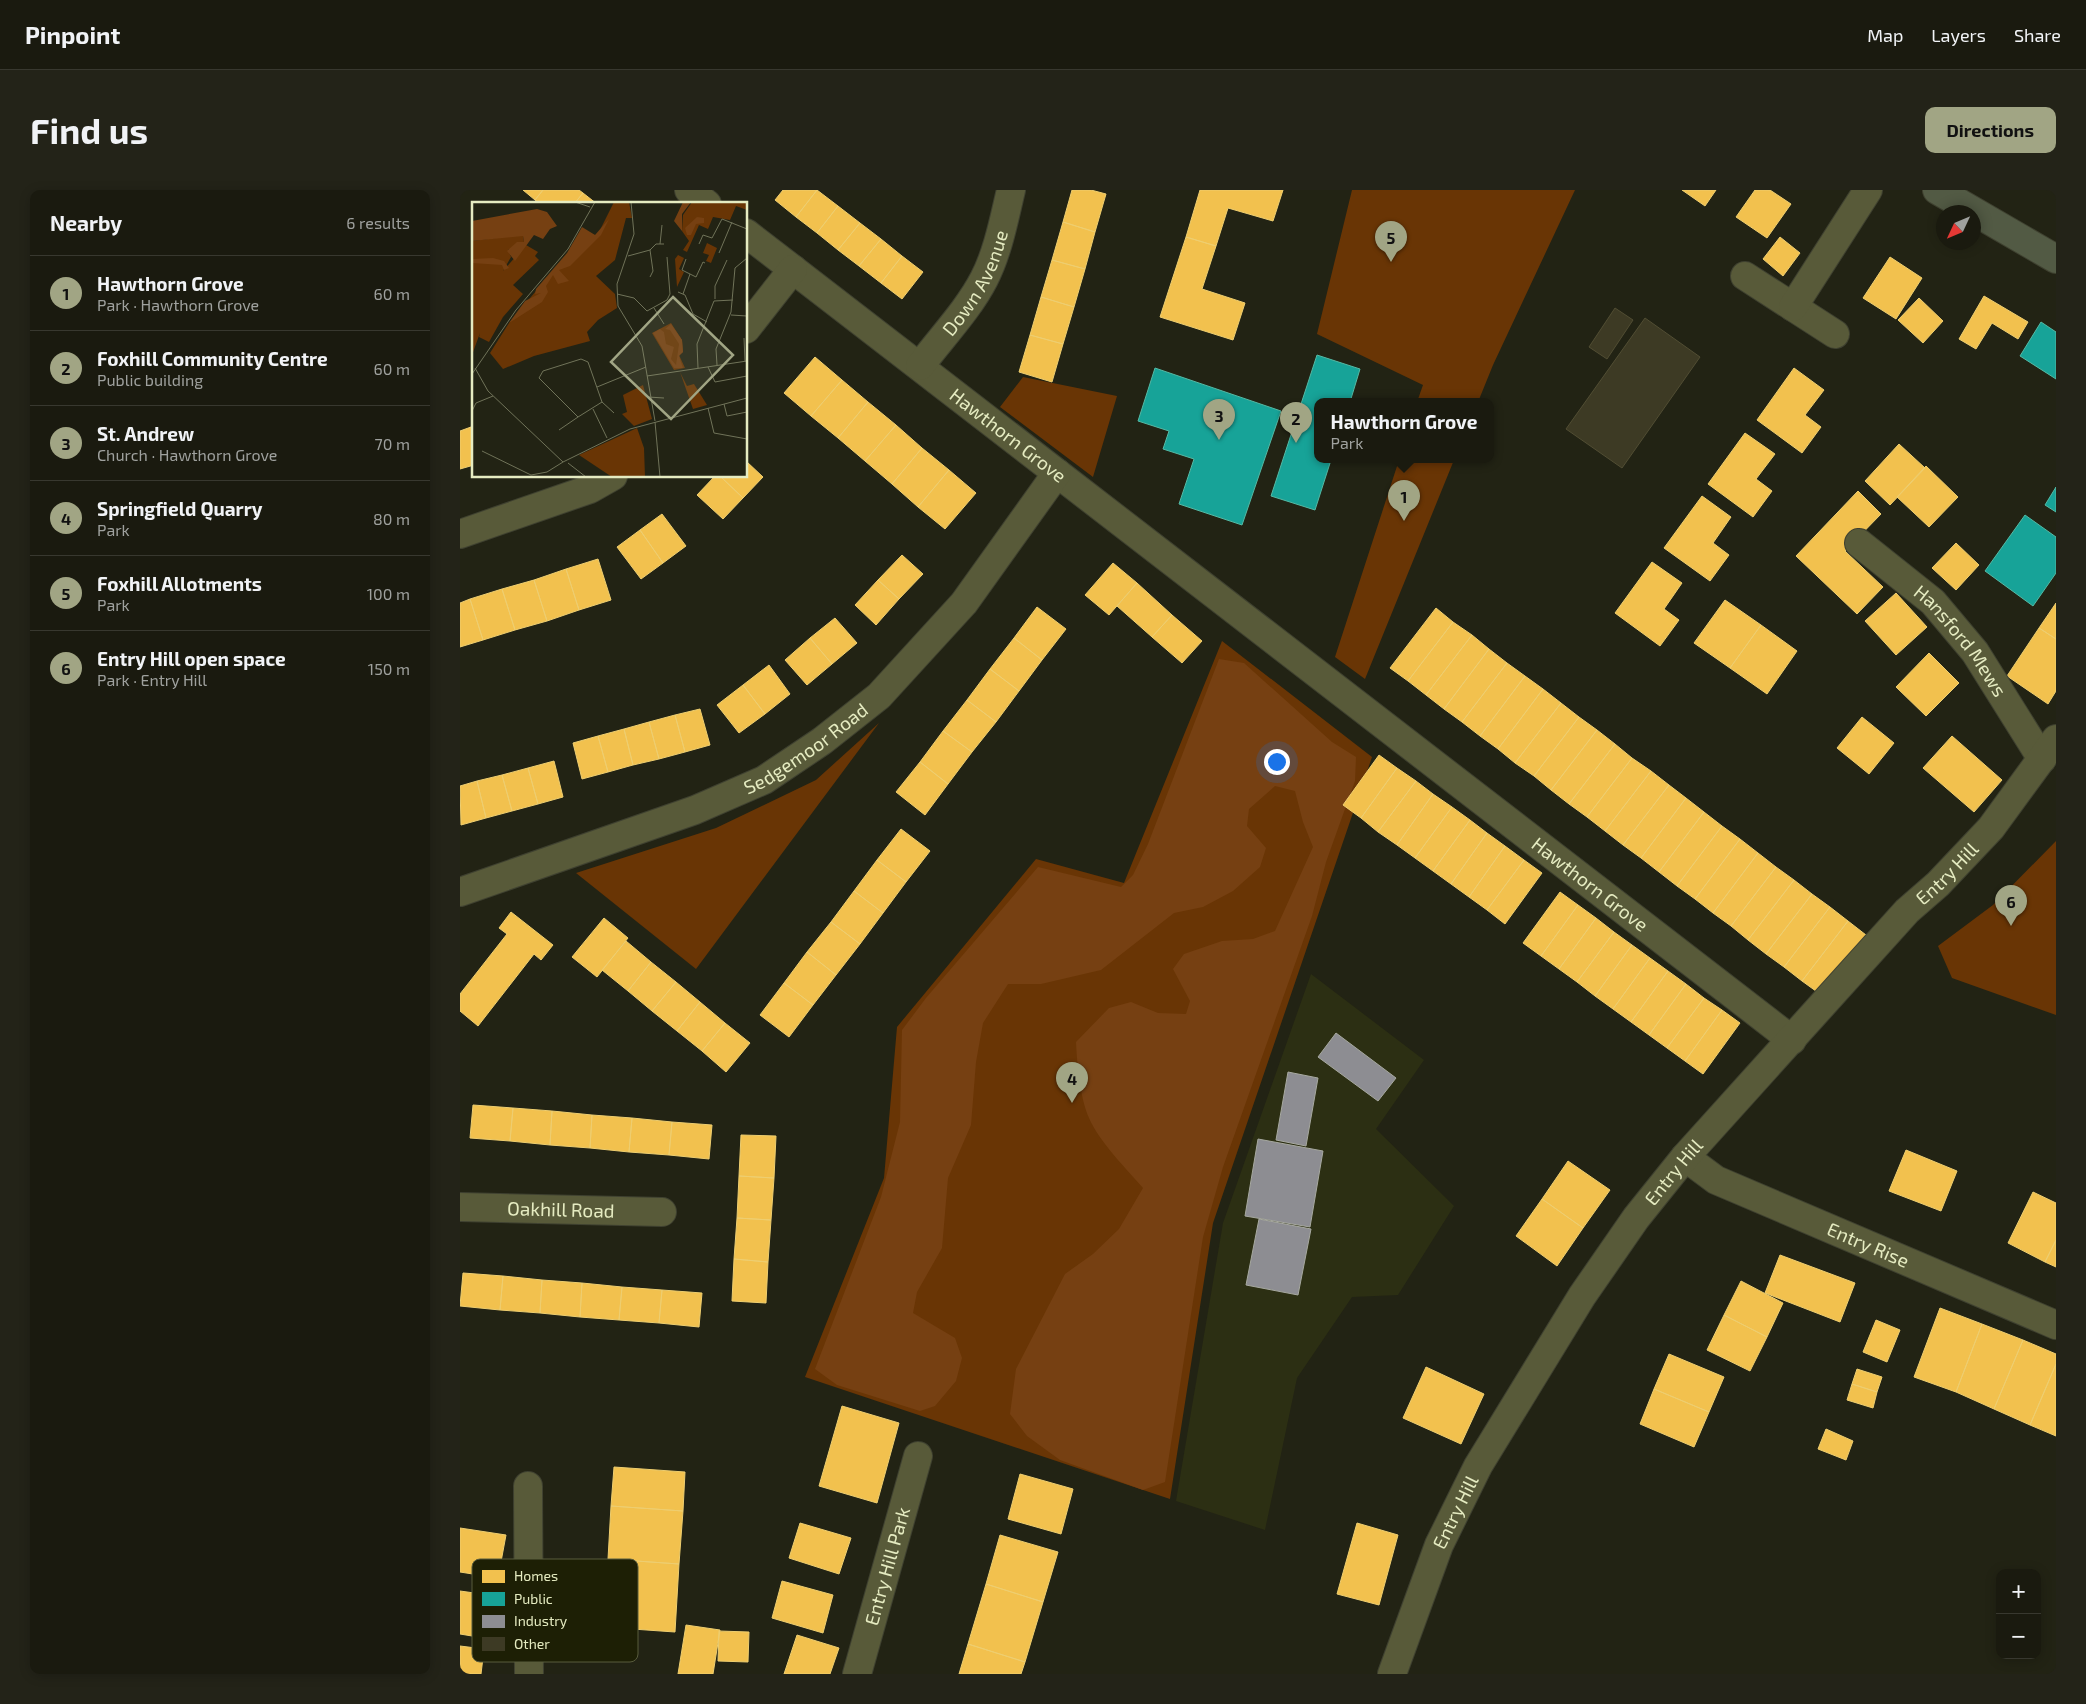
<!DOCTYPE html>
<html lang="en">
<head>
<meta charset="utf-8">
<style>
  :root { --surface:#1a1a0f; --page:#232318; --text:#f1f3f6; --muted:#9fa19e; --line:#38382f; --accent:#a1a584 }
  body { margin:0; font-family:"Exo 2",sans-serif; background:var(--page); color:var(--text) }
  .controls { position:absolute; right:15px; bottom:15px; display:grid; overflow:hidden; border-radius:10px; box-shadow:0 2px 12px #0003 }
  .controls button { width:45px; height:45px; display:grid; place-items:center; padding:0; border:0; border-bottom:1px solid var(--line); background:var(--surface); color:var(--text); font:25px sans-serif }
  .compass { position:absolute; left:1476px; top:15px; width:45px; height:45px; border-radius:50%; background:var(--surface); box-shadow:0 2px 12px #0003; rotate:226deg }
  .you { position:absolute; left:816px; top:571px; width:18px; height:18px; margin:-12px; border:4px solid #fff; border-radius:50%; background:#1a73e8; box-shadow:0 0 0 8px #1a73e833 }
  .badge { display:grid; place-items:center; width:32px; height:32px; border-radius:50%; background:var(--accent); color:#111; font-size:16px; font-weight:700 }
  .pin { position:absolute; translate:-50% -41px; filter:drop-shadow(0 1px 2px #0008) }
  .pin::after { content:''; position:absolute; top:26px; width:18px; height:15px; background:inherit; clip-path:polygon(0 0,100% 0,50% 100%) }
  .popup { position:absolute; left:854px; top:208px; width:180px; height:65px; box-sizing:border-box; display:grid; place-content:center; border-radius:10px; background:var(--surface); filter:drop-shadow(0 1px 4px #0005); font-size:16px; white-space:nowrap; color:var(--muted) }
  .popup b { font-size:19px; color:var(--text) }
  .popup::after { content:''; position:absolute; left:50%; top:100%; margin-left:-10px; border:10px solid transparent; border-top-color:var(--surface) }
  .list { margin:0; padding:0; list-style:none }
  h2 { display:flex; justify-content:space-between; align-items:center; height:65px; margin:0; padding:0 20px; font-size:21px }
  h2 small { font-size:16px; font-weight:400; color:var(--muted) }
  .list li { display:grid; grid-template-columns:32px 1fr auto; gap:15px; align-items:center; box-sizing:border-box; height:75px; padding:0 20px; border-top:1px solid var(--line) }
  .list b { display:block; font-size:19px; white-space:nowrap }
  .list p { margin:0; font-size:16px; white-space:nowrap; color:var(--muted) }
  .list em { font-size:16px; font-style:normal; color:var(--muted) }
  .map { position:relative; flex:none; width:1596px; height:1484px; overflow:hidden; border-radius:10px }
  header { display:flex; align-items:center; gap:30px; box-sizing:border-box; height:70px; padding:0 25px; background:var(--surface); border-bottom:1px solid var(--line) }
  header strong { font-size:24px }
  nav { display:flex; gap:28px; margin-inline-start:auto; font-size:18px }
  .intro { display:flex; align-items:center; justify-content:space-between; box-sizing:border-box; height:120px; padding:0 30px }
  h1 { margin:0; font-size:35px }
  .button { padding:12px 22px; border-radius:10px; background:var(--accent); color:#111; font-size:18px; font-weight:700 }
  main { display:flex; gap:30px; padding:0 30px }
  aside { flex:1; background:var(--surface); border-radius:10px; box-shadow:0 2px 12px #0003 }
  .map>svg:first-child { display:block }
</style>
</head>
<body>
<header>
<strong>Pinpoint</strong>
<nav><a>Map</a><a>Layers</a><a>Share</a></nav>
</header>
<div class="intro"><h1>Find us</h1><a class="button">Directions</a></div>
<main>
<aside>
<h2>Nearby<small>6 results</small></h2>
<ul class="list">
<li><span class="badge">1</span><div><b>Hawthorn Grove</b><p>Park · Hawthorn Grove</p></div><em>60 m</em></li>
<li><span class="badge">2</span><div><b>Foxhill Community Centre</b><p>Public building</p></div><em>60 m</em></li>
<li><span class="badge">3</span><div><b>St. Andrew</b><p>Church · Hawthorn Grove</p></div><em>70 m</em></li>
<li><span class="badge">4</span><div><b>Springfield Quarry</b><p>Park</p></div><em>80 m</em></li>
<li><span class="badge">5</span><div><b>Foxhill Allotments</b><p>Park</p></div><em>100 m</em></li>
<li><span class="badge">6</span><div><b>Entry Hill open space</b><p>Park · Entry Hill</p></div><em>150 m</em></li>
</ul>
</aside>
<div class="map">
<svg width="1596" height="1484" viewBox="0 0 1596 1484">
  <rect width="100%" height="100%" fill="#222314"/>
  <path fill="#2c2f13" d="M851 784 964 870 916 939 994 1016 938 1105 892 1107 837 1188 805 1340 716 1311 763 1033Z"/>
  <path fill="#693505" d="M892 0H1115L1033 175 1018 212H957L963 195 857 144Z
    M563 187 657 206 633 287 540 217Z
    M939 270H994L905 489 875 467Z
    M762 451 912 567 753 1033 710 1309 345 1187 424 988 437 837 576 669 664 693Z
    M419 533 236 779 116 683 256 638 356 590Z
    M1596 651V825L1492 788 1478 756 1533 715Z"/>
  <path fill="#764012" d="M759 469 784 473 872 552 896 567 895 591 866 672 852 726 763 977 743 1047 705 1292 683 1300 600 1270 567 1246 550 1224 556 1179 605 1084 633 1064 659 1039 683 998C665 977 640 953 629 928 620 908 617 873 616 852L649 818 671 812 698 823 726 824 730 811 713 779 724 764 762 751 793 749 815 741 853 657 843 632 835 601 815 596 789 619 787 636 806 658 800 677 773 701 743 717 714 723 641 780 581 794H548L523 833 516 872 511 935 488 988 482 1058 457 1102 453 1123 495 1148 502 1168 496 1191 475 1216 460 1221 377 1195 355 1179 421 1007 440 932 442 840 466 808 578 677 661 697 673 685 688 654Z"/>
  <path fill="#f2c14e" stroke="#eece70" d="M63 0H83L75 10Z
    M83 0H119L123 3 114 14H80L75 10Z
    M323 0H357L336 27 315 10Z
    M357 0 378 16 357 43 336 27Z
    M612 0H631L646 4 635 42 603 32Z
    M740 0H823L813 31 768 18 756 56 726 47Z
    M1222 0H1256L1245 16Z
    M1295 0H1310L1331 14 1307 48 1276 27Z
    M123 3 137 14H114Z
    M378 16 400 33 378 60 357 43Z
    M603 32 635 42 625 79 592 70Z
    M400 33 421 49 399 76 378 60Z
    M726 47 756 56 742 99 785 113 773 150 700 127Z
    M1320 47 1340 63 1323 86 1303 69Z
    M421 49 442 66 421 93 399 76Z
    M442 66 463 82 442 109 421 93Z
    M1430 67 1462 88 1436 129 1403 108Z
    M592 70 625 79 614 117 581 107Z
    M1524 106 1568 132 1558 149 1532 133 1516 159 1499 149Z
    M581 107 614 117 603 154 570 145Z
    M1459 108 1483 131 1463 153 1438 130Z
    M570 145 603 154 592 192 559 182Z
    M355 167 382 190 351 226 324 203Z
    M1334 178 1364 200 1345 225 1361 237 1342 263 1297 230Z
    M382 190 408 212 378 248 351 226Z
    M408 212 436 235 405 271 378 248Z
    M436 235 462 258 432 294 405 271Z
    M11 237 14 245V275L0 279V241Z
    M1285 243 1315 264 1296 289 1312 301 1293 327 1248 294Z
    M1439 254 1465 278 1430 315 1405 291Z
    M462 258 489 280 458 317 432 294Z
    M286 271 303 287 283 308 260 286H286Z
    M1466 276 1498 307 1469 337 1437 307Z
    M489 280 516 303 485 339 458 317Z
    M255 286H260L283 308 263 329 237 305Z
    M1398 301 1421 324 1385 361 1423 397 1397 424 1336 366Z
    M1242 306 1271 327 1253 353 1269 365 1250 391 1204 358Z
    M202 324 226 356 203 373 180 340Z
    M180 340 203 373 181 389 157 357Z
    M1496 353 1519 375 1496 400 1472 378Z
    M442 365 463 384 439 409 418 390Z
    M138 369 151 410 119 420 106 379Z
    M1192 372 1222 393 1204 419 1219 430 1200 456 1155 423Z
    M653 373 677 393 649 425 625 405Z
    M106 379 119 420 87 431 74 390Z
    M74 390 87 431 55 440 42 399Z
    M418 390 439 409 416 435 395 415Z
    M677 393 712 425 692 447 657 416Z
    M42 399 55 440 23 450 10 409Z
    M1436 403 1467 437 1436 465 1405 431Z
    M10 409 23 450 0 457V413Z
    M1265 410 1301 435 1270 478 1234 453Z
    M1596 413V449L1579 438Z
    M577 417 606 439 582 470 554 448Z
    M976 418 993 432 948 491 930 478Z
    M712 425 742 451 722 473 692 447Z
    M375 428 397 453 372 474 350 448Z
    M993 432 1012 445 966 505 948 491Z
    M1301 435 1337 461 1307 504 1270 478Z
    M1579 438 1596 449V501L1588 514 1547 486Z
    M1012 445 1029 459 984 519 966 505Z
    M350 448 372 474 347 495 325 470Z
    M554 448 582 470 559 501 530 479Z
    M1029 459 1047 473 1002 532 984 519Z
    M1469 463 1499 493 1466 526 1436 497Z
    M1047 473 1065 486 1020 546 1002 532Z
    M309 475 330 504 305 524 283 495Z
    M530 479 559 501 536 532 507 510Z
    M1065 486 1083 499 1038 559 1020 546Z
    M283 495 305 524 279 543 257 515Z
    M1083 499 1101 513 1055 573 1038 559Z
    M507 510 536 532 512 562 483 541Z
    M1101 513 1119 527 1074 586 1055 573Z
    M240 519 250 555 225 562 215 525Z
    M215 525 225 562 199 569 189 532Z
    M1119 527 1137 540 1091 600 1074 586Z
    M1402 527 1434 553 1409 584 1377 558Z
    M189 532 199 569 173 575 164 539Z
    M164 539 173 575 148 582 138 546Z
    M1137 540 1155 554 1109 614 1091 600Z
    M483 541 512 562 488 594 460 572Z
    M138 546 148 582 122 589 113 553Z
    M1492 546 1542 590 1514 622 1463 578Z
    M1155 554 1172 568 1127 627 1109 614Z
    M919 565 937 578 901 628 883 615Z
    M1172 568 1191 581 1145 641 1127 627Z
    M94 571 103 607 78 614 68 578Z
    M460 572 488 594 465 625 436 602Z
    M68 578 78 614 52 621 42 585Z
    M937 578 956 591 918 642 901 628Z
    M1191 581 1209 595 1163 655 1145 641Z
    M42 585 52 621 26 628 17 591Z
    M17 591 26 628 1 635 0 596Z
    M956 591 973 604 937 655 918 642Z
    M1209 595 1226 608 1181 668 1163 655Z
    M973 604 992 617 955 668 937 655Z
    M1226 608 1244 622 1199 682 1181 668Z
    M992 617 1010 630 973 681 955 668Z
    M1244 622 1262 636 1217 696 1199 682Z
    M1010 630 1027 643 991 694 973 681Z
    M1262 636 1280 649 1235 709 1217 696Z
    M441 639 470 661 446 692 417 670Z
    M1027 643 1045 656 1009 707 991 694Z
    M1280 649 1298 663 1253 723 1235 709Z
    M1045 656 1064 670 1027 720 1009 707Z
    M1298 663 1316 677 1271 736 1253 723Z
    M417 670 446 692 423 723 394 701Z
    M1064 670 1082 683 1045 734 1027 720Z
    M1316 677 1334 690 1288 750 1271 736Z
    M1334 690 1352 704 1306 764 1288 750Z
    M394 701 423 723 400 754 371 732Z
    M1100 702 1118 715 1081 766 1063 753Z
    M1352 704 1370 717 1324 777 1306 764Z
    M1118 715 1136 728 1099 779 1081 766Z
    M1370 717 1388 731 1342 791 1324 777Z
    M51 722 93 755 81 770 74 764 18 836 0 821V804L47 744 39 738Z
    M144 728 168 748 137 787 112 767Z
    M1136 728 1154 742 1117 792 1099 779Z
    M1388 731 1406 745 1360 804 1342 791Z
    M371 732 400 754 376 785 347 762Z
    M1154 742 1172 755 1135 806 1117 792Z
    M166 751 191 772 168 801 142 780Z
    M1172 755 1190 768 1153 819 1135 806Z
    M347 762 376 785 353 815 324 793Z
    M1190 768 1208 781 1171 832 1153 819Z
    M191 772 216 792 192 821 168 801Z
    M1208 781 1226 794 1189 845 1171 832Z
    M216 792 240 812 217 841 192 821Z
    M324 793 353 815 329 847 300 825Z
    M1226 794 1244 808 1207 858 1189 845Z
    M1244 808 1262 820 1225 871 1207 858Z
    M240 812 265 833 242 861 217 841Z
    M1262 820 1280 833 1243 884 1225 871Z
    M265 833 290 853 266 882 242 861Z
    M13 915 53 918 50 951 10 948Z
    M53 918 92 921 90 955 50 951Z
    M92 921 132 925 130 958 90 955Z
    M132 925 172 928 169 962 130 958Z
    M172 928 212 932 209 965 169 962Z
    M212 932 252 935 249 969 209 965Z
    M281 945 316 946 314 988 279 986Z
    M1446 960 1497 981 1481 1021 1429 1001Z
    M1108 971 1150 1000 1123 1038 1082 1009Z
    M279 986 314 988 311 1030 277 1028Z
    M1573 1002 1596 1013V1050L1585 1072 1548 1053Z
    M1082 1009 1123 1038 1097 1076 1056 1046Z
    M277 1028 311 1030 308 1072 274 1069Z
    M1596 1050V1077L1585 1072Z
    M1320 1065 1395 1093 1380 1132 1305 1103Z
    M274 1069 308 1072 306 1113 272 1111Z
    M3 1083 43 1086 40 1120 0 1116Z
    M43 1086 82 1090 80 1123 40 1120Z
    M82 1090 122 1093 120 1127 80 1123Z
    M1281 1091 1323 1113 1307 1147 1264 1125Z
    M122 1093 162 1097 159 1130 120 1127Z
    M162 1097 202 1100 199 1133 159 1130Z
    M202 1100 242 1103 239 1137 199 1133Z
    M1480 1118 1522 1134 1496 1202 1454 1187Z
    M1264 1125 1307 1147 1290 1181 1247 1160Z
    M1416 1130 1440 1140 1427 1172 1403 1162Z
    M1522 1134 1563 1150 1534 1219 1496 1202Z
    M1563 1150 1596 1164V1174L1570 1235 1534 1219Z
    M1209 1164 1264 1187 1249 1222 1194 1199Z
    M1596 1174V1246L1570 1235Z
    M966 1177 1024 1204 1001 1254 943 1228Z
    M1397 1179 1422 1187 1417 1202 1392 1194Z
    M1392 1194 1417 1202 1413 1218 1387 1210Z
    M1194 1199 1249 1222 1234 1257 1180 1234Z
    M382 1216 439 1233 417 1313 359 1296Z
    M1366 1239 1393 1251 1386 1270 1358 1259Z
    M154 1277 225 1282 223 1321 151 1316Z
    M560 1284 613 1299 601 1344 548 1329Z
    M151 1316 223 1321 219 1374 148 1369Z
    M340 1333 391 1348 379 1384 329 1368Z
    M897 1333 938 1345 919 1415 877 1404Z
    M0 1338 46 1345 38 1388 0 1382Z
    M540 1345 598 1362 583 1412 526 1394Z
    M148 1369 219 1374 215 1442 144 1437Z
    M322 1391 373 1405 363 1443 312 1428Z
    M526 1394 583 1412 565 1472 508 1454Z
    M0 1401 36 1406 30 1449 0 1444Z
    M226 1435 260 1440 253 1484H218Z
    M259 1441 289 1442 288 1472 258 1471Z
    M337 1445 379 1458 370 1484H324Z
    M508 1454 565 1472 561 1484H499Z
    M0 1456 24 1459 21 1484H0Z"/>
  <path fill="#17a398" stroke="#55b9a4" d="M1581 132 1596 142V189L1560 166Z
    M857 165 900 179 890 212H858V270H871L855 320 811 306Z
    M695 178 821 221 782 335 719 314 734 269 703 259 709 241 678 231Z
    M1596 297V322L1585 315Z
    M1565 325 1596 347V383L1573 416 1525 381Z"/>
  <path fill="#8d8d92" stroke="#a7a9a0" d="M876 843 936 888 918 911 858 867Z
    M828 882 858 888 846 956 816 950Z
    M798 949 863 961 850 1037 785 1026Z
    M799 1029 851 1039 838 1105 786 1095Z"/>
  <path fill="#3d3a24" stroke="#514d33" d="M1155 118 1173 130 1147 169 1129 157Z
    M1185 128 1240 167 1162 278 1106 239Z"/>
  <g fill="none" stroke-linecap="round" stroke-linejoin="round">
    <g stroke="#3f4130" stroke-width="30">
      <g id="minor">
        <path d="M229 0 247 14"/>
        <path id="s1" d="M286 43 1332 850"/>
        <path d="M1285 86 1375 144"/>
        <path d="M1333 117 1408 0"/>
        <path d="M286 139 333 79"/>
        <path id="s2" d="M460 176C481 148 508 120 524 89 538 62 544 29 551 0"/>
        <path d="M0 344 130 299 153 286"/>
        <path id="s3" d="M1399 353 1473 412 1515 462 1582 569"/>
        <path id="s4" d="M0 702 235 620 304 590 362 551 419 506 504 413 597 283"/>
        <path id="s5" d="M1225 967 1256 990 1596 1135"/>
        <path id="s6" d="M0 1017 202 1022"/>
        <path d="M68 1296 69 1484"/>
        <path id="s7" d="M397 1484 458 1266"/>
        <path id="s8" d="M932 1484 979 1355 1018 1276 1122 1106 1176 1028 1225 967 1447 721 1478 694 1531 638 1596 549"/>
      </g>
    </g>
    <g stroke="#3f4130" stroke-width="30">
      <path id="major" d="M1477 0 1596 69"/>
    </g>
    <use href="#minor" stroke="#585a39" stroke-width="28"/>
    <use href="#major" stroke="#525a44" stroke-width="28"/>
  </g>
  <g text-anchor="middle" stroke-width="5" stroke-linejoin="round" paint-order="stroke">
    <g font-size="19" fill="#e5ebc1" stroke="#1d1f05">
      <text dy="7" stroke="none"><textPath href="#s2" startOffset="101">Down Avenue</textPath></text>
      <text dy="7" stroke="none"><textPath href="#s1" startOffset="331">Hawthorn Grove</textPath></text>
      <text dy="7" stroke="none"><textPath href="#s3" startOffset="142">Hansford Mews</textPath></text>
      <text dy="7" stroke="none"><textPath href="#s4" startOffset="376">Sedgemoor Road</textPath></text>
      <text dy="7" stroke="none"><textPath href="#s8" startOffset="984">Entry Hill</textPath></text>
      <text dy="7" stroke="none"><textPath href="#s1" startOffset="1066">Hawthorn Grove</textPath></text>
      <text dy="7" stroke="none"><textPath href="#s8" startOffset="579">Entry Hill</textPath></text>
      <text dy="7" stroke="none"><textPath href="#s6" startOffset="101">Oakhill Road</textPath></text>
      <text dy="7" stroke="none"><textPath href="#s5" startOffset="204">Entry Rise</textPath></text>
      <text dy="7" stroke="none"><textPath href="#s8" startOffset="174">Entry Hill</textPath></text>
      <text dy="7" stroke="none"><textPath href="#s7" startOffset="112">Entry Hill Park</textPath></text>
    </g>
  </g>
  <g transform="translate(12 12)">
    <rect width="275" height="275" fill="#222314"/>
    <path d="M142 0H157L160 16H154L143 58 124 74 143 92 145 106 126 118 115 130 118 139 62 154 31 167 18 151 37 121 96 51 110 27 125 34ZM220 0H275V8L264 4 258 18 241 15 236 27 227 23 215 50 211 48 217 39 210 29 211 13ZM47 33 51 34 52 40 36 48 39 55 31 69 54 43 66 50 63 54 67 58 41 83 51 92 31 115 17 140 7 135 8 131 0 153V39ZM235 41 245 46 239 61 234 59 237 53 231 51ZM206 53 212 56 207 67 212 70 205 85 203 57ZM199 121 210 138 211 150 207 153 213 166 202 168 180 131ZM208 170 215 184 222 182 235 203 221 207ZM171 183 180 217 162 224 150 212 155 210 151 193ZM165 226 172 246 173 275H140L107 253Z" fill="#693505"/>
    <path d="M211 0H219L210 12V29L202 19ZM65 7 75 10 85 24 78 27 71 37 62 33 43 59 35 49 45 40H52L51 34 0 39V19ZM225 15 232 16V21L224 22 219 33H215L213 26ZM137 17 129 33 98 64 87 68 97 79 86 82 81 73 74 84 76 90 70 100 37 121 53 99 69 91 63 92 64 87 95 51 110 25 123 33ZM21 56 32 59 37 66 32 68 30 63 0 61V57ZM199 122 210 138 211 150 207 154 211 166H202L181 131 188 127 192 130 194 142 202 145 199 157 204 163 207 142 198 128 193 127Z" fill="#764012"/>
    <path fill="none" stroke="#707359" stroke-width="1" d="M103 0 118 5M159 0 162 32 145 82 146 104 170 144 183 219M188 42 190 23M227 42 231 33 240 36 250 17 275 27M178 48 184 42H192M247 51 260 20M156 54 178 48 181 69 178 75M218 72 224 75 231 60 233 61M206 90 213 93 221 112 235 120M145 92 162 96 175 109 195 98 198 92 195 55M211 92 218 72 210 68 214 57M243 97V84L255 58M182 106 192 122M259 113 275 114M272 136 273 159M109 157 116 160 130 200 106 215 67 176 71 169ZM245 163 244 147 259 110 263 66 275 56M236 165 243 180 275 174M3 166 16 189 91 260M226 166 225 142 242 99 261 98M0 172 44 108 96 47 123 0M175 174 275 159M125 185 174 165M176 195 192 196M130 200 142 211M252 202 255 214 275 210M236 206 242 231 275 237M121 207 135 236M0 209 4 201 21 194M183 220 188 275M87 228 106 215M10 249 59 273 75 270 91 260M91 260 158 227 275 196M96 261 114 275"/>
    <path fill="#a1a584" fill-opacity="0.15" stroke="#a1a584" stroke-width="2.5" d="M201 95 261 153 199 217 139 160Z"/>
    <rect width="275" height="275" fill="none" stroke="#e5ebc1" stroke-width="2.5"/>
  </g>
  <rect x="12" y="1369" width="166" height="103" rx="8" fill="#1d1f05" stroke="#595c3d" stroke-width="1"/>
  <rect x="22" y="1380" width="23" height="13" fill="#f2c14e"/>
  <rect x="22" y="1402" width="23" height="14" fill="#17a398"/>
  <rect x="22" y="1425" width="23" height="13" fill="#8d8d92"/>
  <rect x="22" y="1447" width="23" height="14" fill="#3d3a24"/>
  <g font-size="14" fill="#e5ebc1">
    <text x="54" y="1391">Homes</text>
    <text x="54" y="1414">Public</text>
    <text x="54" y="1436">Industry</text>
    <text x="54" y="1459">Other</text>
  </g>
</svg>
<div class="controls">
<button>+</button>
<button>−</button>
</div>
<svg class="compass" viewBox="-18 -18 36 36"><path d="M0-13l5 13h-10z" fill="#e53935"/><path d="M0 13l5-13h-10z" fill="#9fa19e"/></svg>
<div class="you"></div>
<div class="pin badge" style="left:944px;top:331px">1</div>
<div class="popup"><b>Hawthorn Grove</b>Park</div>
<div class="pin badge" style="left:836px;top:253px">2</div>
<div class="pin badge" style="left:759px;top:250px">3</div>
<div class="pin badge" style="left:612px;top:913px">4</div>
<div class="pin badge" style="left:931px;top:72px">5</div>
<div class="pin badge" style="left:1551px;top:736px">6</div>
</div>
</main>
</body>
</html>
